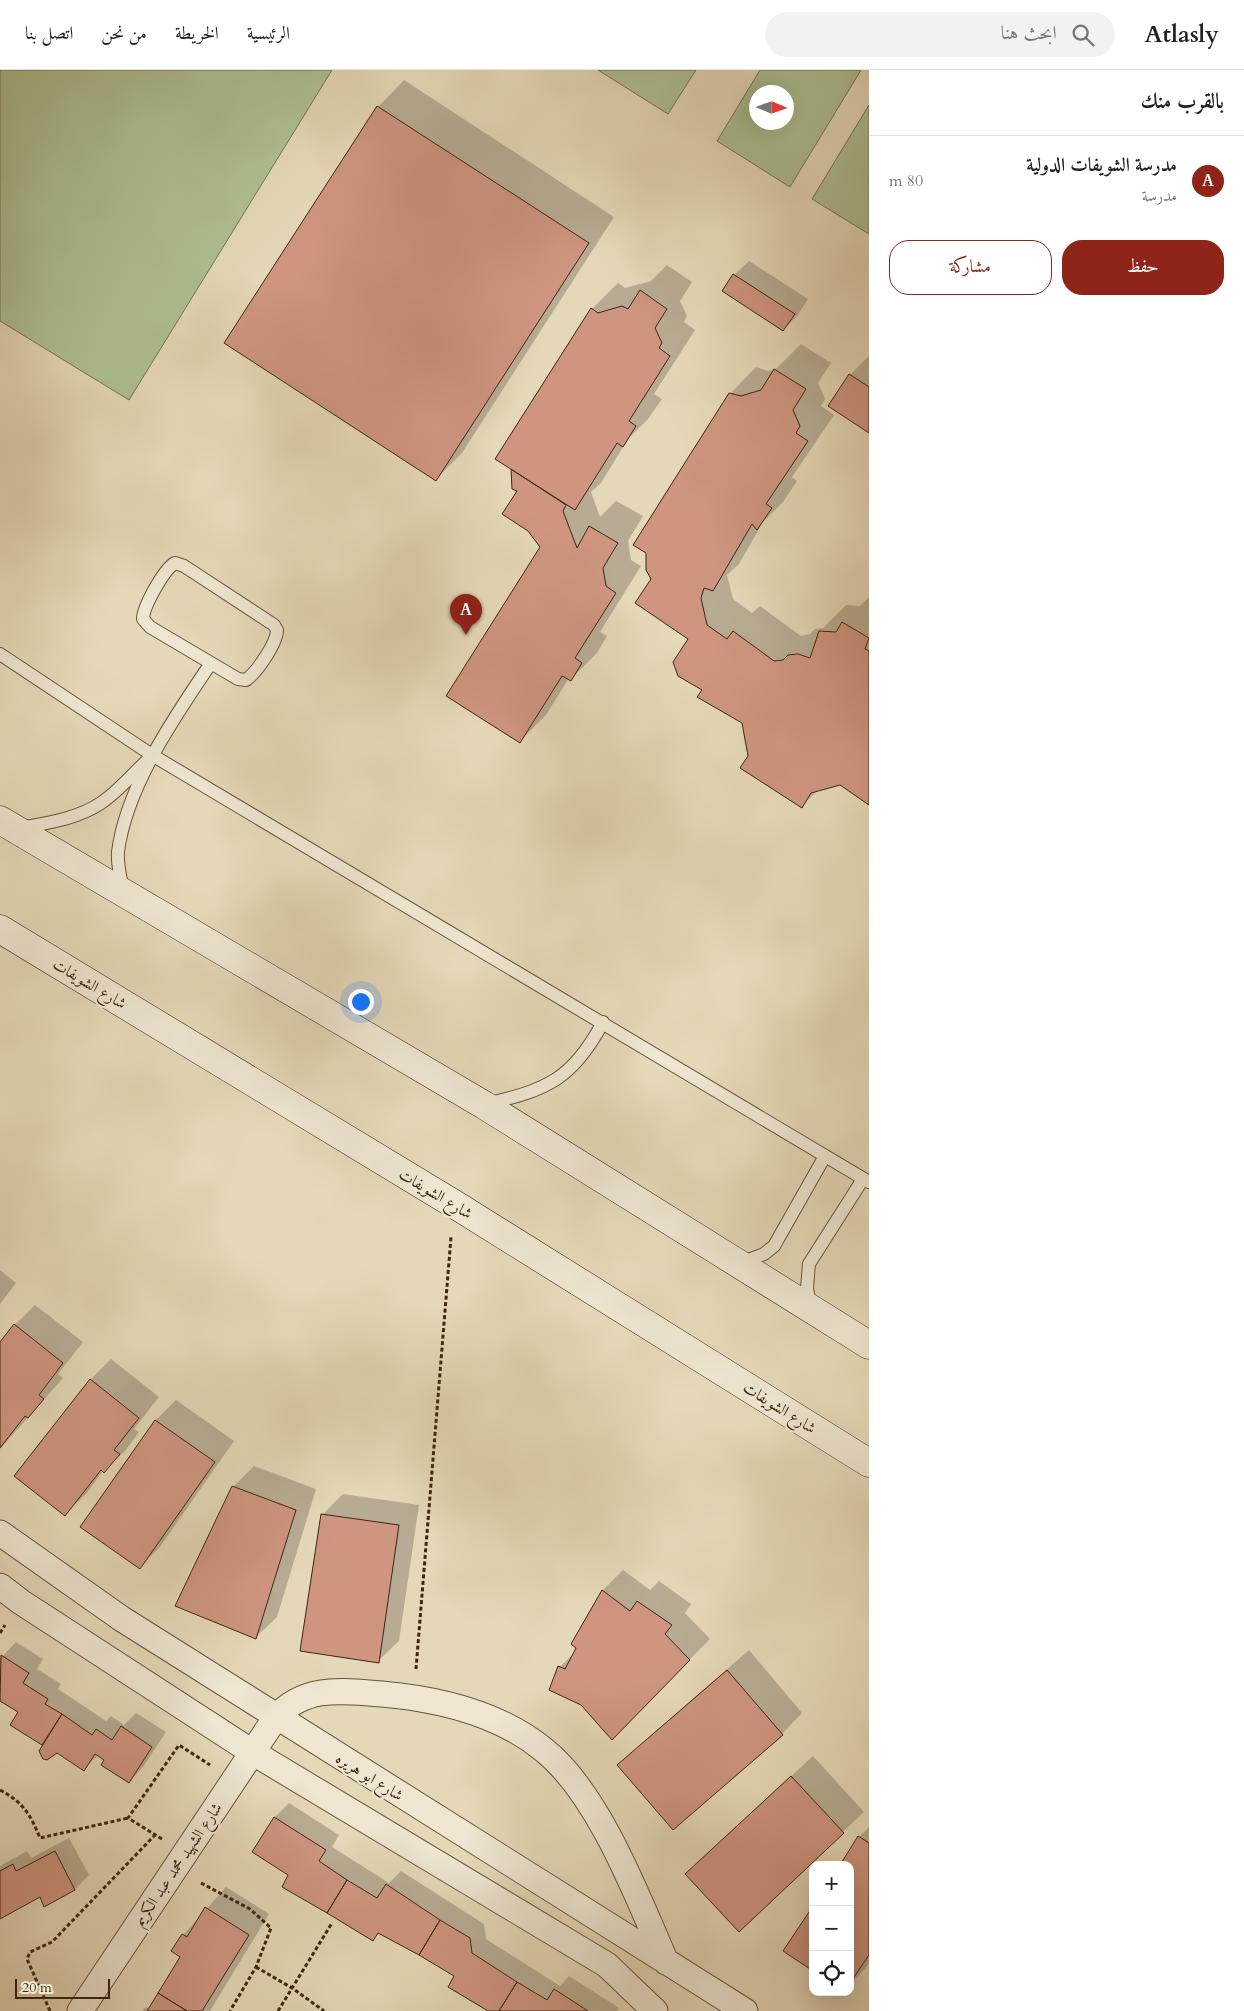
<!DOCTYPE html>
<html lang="ar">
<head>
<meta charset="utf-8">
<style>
  :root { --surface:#fff; --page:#f2f2f2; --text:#202124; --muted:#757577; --line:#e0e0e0; --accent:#8f2418 }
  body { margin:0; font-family:Cardo,Amiri,serif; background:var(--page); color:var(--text); direction:rtl }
  .controls { position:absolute; right:15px; bottom:15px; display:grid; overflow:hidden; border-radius:10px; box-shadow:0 5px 20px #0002 }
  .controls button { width:45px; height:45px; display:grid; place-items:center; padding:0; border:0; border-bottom:1px solid var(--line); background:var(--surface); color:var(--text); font:25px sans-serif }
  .compass { position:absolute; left:749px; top:15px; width:45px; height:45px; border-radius:50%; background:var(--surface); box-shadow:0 5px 20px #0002; rotate:92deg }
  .scale { position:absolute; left:15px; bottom:12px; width:95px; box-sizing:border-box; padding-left:5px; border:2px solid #3d270f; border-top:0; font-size:14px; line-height:18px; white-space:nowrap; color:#3d270f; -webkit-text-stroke:4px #eee6d1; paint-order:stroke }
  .you { position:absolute; left:360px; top:931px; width:18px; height:18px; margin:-12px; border:4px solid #fff; border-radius:50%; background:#1a73e8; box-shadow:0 0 0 8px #1a73e833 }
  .badge { display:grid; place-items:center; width:32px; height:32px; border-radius:50%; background:var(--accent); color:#fff; font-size:16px; font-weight:700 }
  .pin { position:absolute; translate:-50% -41px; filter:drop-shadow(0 1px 2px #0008) }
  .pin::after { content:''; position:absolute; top:26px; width:18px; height:15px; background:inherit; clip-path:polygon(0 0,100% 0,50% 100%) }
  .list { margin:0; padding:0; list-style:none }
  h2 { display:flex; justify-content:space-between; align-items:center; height:65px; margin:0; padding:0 20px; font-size:21px }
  h2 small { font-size:16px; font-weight:400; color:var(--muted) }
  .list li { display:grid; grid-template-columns:32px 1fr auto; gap:15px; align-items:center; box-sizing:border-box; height:90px; padding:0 20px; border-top:1px solid var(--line) }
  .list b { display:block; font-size:19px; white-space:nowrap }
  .list p { margin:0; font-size:16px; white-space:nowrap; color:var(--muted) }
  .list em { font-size:16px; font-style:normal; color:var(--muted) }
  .actions { display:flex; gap:10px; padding:15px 20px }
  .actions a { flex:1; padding:11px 0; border:1px solid var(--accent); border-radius:20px; text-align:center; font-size:18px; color:var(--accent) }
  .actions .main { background:var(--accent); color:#fff }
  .icon { flex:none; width:28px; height:28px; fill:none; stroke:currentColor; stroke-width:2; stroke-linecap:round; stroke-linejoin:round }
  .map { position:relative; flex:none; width:869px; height:1941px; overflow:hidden; direction:ltr }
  header { display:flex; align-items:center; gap:30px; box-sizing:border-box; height:70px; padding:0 25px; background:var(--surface); border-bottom:1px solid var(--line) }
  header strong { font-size:24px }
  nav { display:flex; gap:28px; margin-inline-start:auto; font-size:18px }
  .search { width:350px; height:45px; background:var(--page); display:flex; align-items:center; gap:12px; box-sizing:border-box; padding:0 18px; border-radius:28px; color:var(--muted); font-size:19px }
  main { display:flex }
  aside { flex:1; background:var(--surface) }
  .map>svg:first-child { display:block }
</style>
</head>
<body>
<header>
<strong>Atlasly</strong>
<div class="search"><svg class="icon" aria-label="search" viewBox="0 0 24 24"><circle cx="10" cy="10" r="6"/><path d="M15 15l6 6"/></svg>ابحث هنا</div>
<nav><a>الرئيسية</a><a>الخريطة</a><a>من نحن</a><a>اتصل بنا</a></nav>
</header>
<main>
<aside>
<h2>بالقرب منك<small></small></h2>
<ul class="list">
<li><span class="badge">A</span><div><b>مدرسة الشويفات الدولية</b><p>مدرسة</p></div><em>80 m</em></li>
</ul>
<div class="actions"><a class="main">حفظ</a><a>مشاركة</a></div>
</aside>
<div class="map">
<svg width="869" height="1941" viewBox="0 0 869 1941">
  <rect width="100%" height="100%" fill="#e5d8b8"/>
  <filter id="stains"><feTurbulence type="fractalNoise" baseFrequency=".004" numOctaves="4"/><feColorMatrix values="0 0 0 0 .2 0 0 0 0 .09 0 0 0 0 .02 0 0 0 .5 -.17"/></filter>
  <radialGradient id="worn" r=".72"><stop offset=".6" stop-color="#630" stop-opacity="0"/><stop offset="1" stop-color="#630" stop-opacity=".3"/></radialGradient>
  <path fill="#aec094" stroke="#767452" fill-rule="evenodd" d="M0 0H332L129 330 0 251Z
    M598 0H696L668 44Z
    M760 0H861L790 117 717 71ZM786 22V52H756V22Z
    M869 35V164L812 129Z"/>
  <path fill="#0003" d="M404 10 614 147 462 383 436 409 226 273 378 37Z
    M749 191 808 229 797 246 783 260 734 205Z
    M667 195 692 212 680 231 687 246 684 252 695 260 654 324 662 329 648 349 628 369 601 413 591 422 600 447 616 431 643 446 628 471 631 490 641 496 600 562 607 566 597 583 571 609 569 608 546 645 520 671 542 476 519 420 513 418 592 239 618 213 625 218 651 211Z
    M801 274 831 293 818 313 825 329 821 336 834 345 792 407 797 411 783 432 763 452 739 494 727 505 733 529 752 543 760 536 801 566 810 564 815 559 823 558 846 535 860 536 869 527V734L840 713 818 720 802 736 749 686 743 652 703 620 689 569 652 509 730 324 756 297 768 301 777 298Z
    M869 286V362L830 336 850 305Z
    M0 1200 16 1213 0 1234Z
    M35 1235 83 1272 58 1304 63 1308 0 1379V1274L15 1255Z
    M111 1289 159 1327 134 1359 139 1362 125 1381 103 1401 86 1424 65 1444 91 1309Z
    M176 1330 234 1371 160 1477 139 1498 81 1457 156 1350Z
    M254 1396 316 1419 277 1547 256 1567 233 1417Z
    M343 1424 419 1435 399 1571 378 1591 323 1444Z
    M623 1500 650 1520 659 1511 691 1534 685 1543 710 1569 612 1668 560 1597 576 1581 578 1577 573 1574 603 1520Z
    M16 1572 43 1589 37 1599 61 1614 58 1619 106 1651 111 1646 124 1655 136 1643 166 1662 143 1697 129 1712 98 1685 84 1699 12 1655 20 1642 0 1629V1589Z
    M749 1580 802 1643 782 1664 619 1695 640 1675Z
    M813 1686 864 1742 739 1860 707 1784Z
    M289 1733 339 1765 332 1777 389 1813 401 1801 484 1854 486 1869 560 1916 569 1906 619 1938 617 1941H490L456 1906 379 1862 372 1869 290 1805 254 1782 275 1747Z
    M869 1757V1894L850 1915V1795H841L859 1767Z
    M69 1768 89 1805 75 1819 40 1826 0 1847V1796L27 1781 31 1788Z
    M226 1817 269 1844 210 1941H142L146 1937 150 1939 182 1887 183 1865Z"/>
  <path fill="#cf9581" stroke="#3d270f" d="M377 36 589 173 436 411 224 273Z
    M733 204 795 244 783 261 722 221Z
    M640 220 667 239 655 258 662 273 659 278 670 286 629 351 636 356 623 377 617 373 575 440 495 389 591 238 598 243 622 236 628 239Z
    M774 299 806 319 793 340 800 356 796 363 808 371 766 434 772 438 757 460 752 454 713 521 704 518 701 528 707 555 727 569 733 561 774 591 783 590 788 585 798 584 810 588 819 561 836 562 842 552 869 568 865 579 869 581V735L840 715 811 723 802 738 740 698 748 686 742 653 697 627 702 620 678 606 673 592 688 569 635 533 651 509 646 500V483L633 475 729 323 741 326 761 320Z
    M849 304 869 317V363L828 336Z
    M511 399 566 435 563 441 577 478 589 456 618 473 603 498 606 516 616 523 575 588 582 593 571 611 562 606 520 673 446 626 540 477 528 461 502 444 517 421 512 419Z
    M14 1254 63 1293 39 1325 44 1329 28 1348 25 1346 0 1378V1272Z
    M90 1309 139 1348 114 1380 120 1384 104 1403 101 1400 65 1446 14 1406Z
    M155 1350 215 1392 140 1499 80 1457Z
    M232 1416 296 1440 256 1569 175 1536Z
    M321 1444 399 1455 379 1593 300 1581Z
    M602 1520 630 1541 637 1531 672 1555 665 1564 690 1590 612 1670 581 1635 549 1620 558 1596 565 1599 576 1578 571 1574Z
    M1 1585 29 1603 23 1613 48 1629 45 1634 62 1644 42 1675 10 1655 18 1642 0 1631Z
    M727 1600 783 1665 673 1760 617 1695Z
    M62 1644 92 1665 96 1659 112 1670 121 1656 152 1677 129 1713 101 1695 104 1690 95 1684 84 1701 57 1683 47 1690 43 1689 39 1681Z
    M791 1706 844 1763 739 1862 685 1804Z
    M274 1747 326 1780 319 1791 347 1810 327 1843 282 1817 288 1805 252 1782Z
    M858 1766 869 1773V1885L850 1913V1795H840Z
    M55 1781 75 1820 44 1837 40 1827 0 1849V1801L13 1794 16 1801Z
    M347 1810 377 1828 386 1814 440 1850 419 1885 378 1863 373 1871 327 1843Z
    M813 1836V1901L783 1881Z
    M205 1837 249 1865 202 1941H187L158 1923 180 1887 171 1881 182 1864 187 1867Z
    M440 1850 470 1868 472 1883 517 1912 499 1941H488L448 1917 454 1906 419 1885Z
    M517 1912 547 1930 554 1919 588 1941H499Z
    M158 1923 187 1941H147Z"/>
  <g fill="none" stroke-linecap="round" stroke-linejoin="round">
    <g stroke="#675339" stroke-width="14">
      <path id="service" d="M175 493 184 496 274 555 277 560C277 573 257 602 246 610L238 609 150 557 143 549C143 537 164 499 175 493Z
        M0 584 152 685 869 1112
        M20 758C47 753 77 749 101 733 119 721 133 703 149 689
        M123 820C120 807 117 794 118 782 126 717 175 646 211 593
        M486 1034C547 1020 573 1009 603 952
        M740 1193 764 1184 774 1176 825 1086
        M810 1235 807 1218 809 1194 863 1109"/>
    </g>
    <g stroke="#675339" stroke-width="27">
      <path id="minor" d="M0 1463 122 1549 745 1941
        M0 1516 21 1532 252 1682 607 1895 655 1941
        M80 1941 276 1647C306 1615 341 1621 382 1624 439 1629 499 1643 544 1680 599 1724 638 1828 666 1892"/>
    </g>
    <g stroke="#3d270f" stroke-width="29">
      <path id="secondary" d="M0 750 484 1035 869 1275
        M0 859 454 1134 869 1393"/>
    </g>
    <path stroke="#3d270f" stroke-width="3" stroke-dasharray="4 2.5" stroke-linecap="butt" d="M0 1563 5 1555
      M416 1599 451 1167
      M0 1720C24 1733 30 1744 40 1768L128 1748
      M162 1769 128 1748 179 1675 210 1695
      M201 1813 250 1839 271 1858 256 1897 230 1941
      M256 1897 292 1918 324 1941
      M50 1941 27 1889 30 1882 52 1872 155 1765
      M278 1941 332 1853"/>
    <use href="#service" stroke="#eee6d1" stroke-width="12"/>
    <use href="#minor" stroke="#eee6d1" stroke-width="25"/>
    <use href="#secondary" stroke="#eee6d1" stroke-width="28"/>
  </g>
  <g text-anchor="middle" stroke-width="4.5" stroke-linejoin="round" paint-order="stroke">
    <g font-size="16" fill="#3d270f" stroke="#eee6d1">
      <text transform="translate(90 913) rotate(31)" y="6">شارع الشويفات</text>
      <text transform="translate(436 1123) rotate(31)" y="6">شارع الشويفات</text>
      <text transform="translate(780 1337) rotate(32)" y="6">شارع الشويفات</text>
      <text transform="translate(370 1706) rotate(32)" y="6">شارع ابو هريره</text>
      <text transform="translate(177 1794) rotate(-56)" y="6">شارع الشهيد محمد عبد الكريم</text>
    </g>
  </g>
  <rect width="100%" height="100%" filter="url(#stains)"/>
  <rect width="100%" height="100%" fill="url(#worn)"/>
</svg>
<div class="controls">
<button>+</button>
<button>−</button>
<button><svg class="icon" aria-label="locate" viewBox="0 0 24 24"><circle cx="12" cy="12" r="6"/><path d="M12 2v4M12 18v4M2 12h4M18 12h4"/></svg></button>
</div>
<svg class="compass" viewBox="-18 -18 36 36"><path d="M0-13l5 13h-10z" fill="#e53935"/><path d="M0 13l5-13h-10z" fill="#757577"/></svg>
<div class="scale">20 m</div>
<div class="you"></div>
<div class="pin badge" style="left:466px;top:565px">A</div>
</div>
</main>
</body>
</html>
